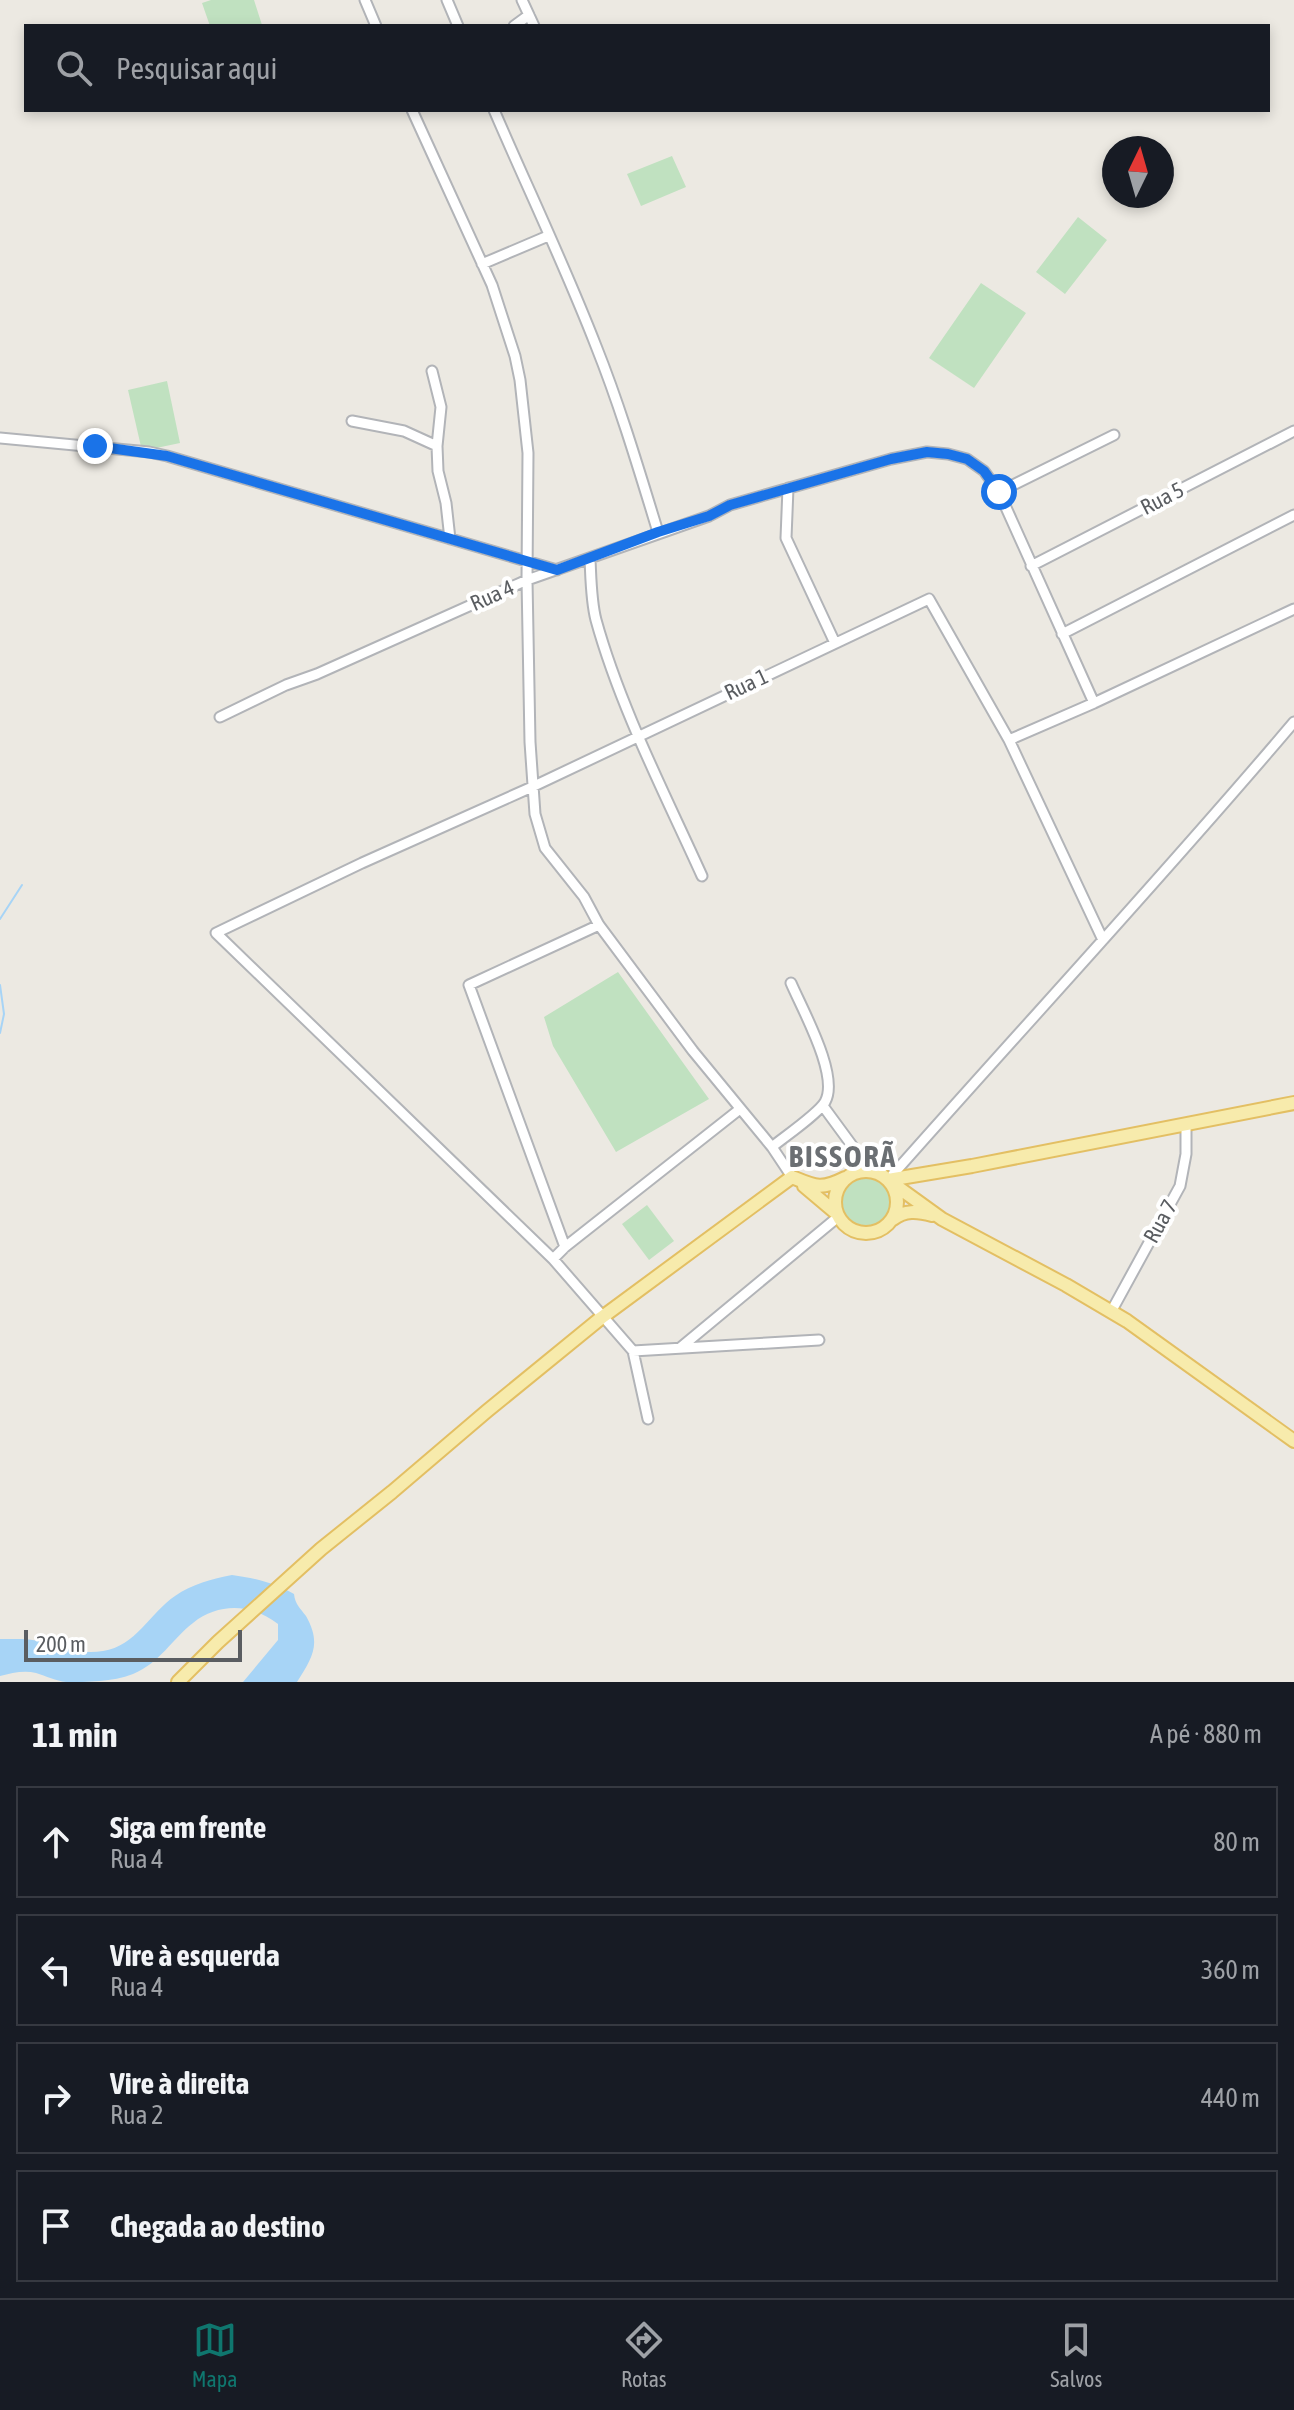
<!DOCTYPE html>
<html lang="pt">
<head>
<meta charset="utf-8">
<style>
  :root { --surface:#171b24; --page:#20242c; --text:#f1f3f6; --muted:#9ea1a6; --line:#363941; --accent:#0f766e }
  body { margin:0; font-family:"Asap Condensed",sans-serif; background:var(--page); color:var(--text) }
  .compass { position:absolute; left:1102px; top:136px; width:72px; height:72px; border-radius:50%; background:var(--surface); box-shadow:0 4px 12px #0003; rotate:5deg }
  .scale { position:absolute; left:24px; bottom:20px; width:218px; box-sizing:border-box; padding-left:8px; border:4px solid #5a5d61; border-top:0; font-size:22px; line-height:28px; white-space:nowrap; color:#5a5d61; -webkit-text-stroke:6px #fff; paint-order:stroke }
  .stop { position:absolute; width:24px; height:24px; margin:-18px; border:6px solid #1a73e8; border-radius:50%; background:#fff }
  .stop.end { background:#1a73e8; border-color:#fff; box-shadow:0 2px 8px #0008 }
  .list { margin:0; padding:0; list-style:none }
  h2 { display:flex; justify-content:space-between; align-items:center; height:104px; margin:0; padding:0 32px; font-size:34px }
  h2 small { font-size:26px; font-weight:400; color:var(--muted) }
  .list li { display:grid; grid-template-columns:52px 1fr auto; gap:24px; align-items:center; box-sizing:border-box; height:112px; margin:0 16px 16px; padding:0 16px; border:2px solid var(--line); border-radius:0px }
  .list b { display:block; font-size:30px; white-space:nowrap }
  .list p { margin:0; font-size:26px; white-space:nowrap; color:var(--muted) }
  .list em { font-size:26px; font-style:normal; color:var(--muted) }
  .icon { flex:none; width:44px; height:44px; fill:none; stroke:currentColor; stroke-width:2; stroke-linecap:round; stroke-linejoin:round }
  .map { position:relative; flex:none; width:1294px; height:1682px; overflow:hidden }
  .search { position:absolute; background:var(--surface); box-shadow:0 4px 12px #0003; left:24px; right:24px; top:24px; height:88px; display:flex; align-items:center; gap:20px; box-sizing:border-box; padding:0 28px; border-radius:0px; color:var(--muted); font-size:30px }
  .sheet { height:616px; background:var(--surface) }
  nav { display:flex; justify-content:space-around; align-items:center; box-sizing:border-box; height:112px; border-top:2px solid var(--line); background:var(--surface); font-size:22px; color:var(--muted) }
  nav a { display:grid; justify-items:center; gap:4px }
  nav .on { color:var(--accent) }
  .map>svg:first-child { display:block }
</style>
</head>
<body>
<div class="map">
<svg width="1294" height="1682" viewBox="0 0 1294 1682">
  <rect width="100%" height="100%" fill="#ece9e2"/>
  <path fill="#c0e1c0" d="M211 0H254L262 25 210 26 202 3Z
    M672 156 686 187 641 206 627 174Z
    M1078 217 1107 240 1065 294 1036 272Z
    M981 283 1026 313 974 388 929 358Z
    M167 381 180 443 142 451 128 390Z
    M618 972 709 1099 616 1152 553 1046 544 1017Z
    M841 1202a25 25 0 1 1 50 0a25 25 0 1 1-50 0Z
    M647 1205 674 1241 649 1260 622 1224Z"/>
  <path fill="#a7d4f6" d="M232 1575C255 1578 274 1583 294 1594 295 1604 300 1608 306 1616 322 1644 312 1658 297 1682H243L278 1640V1624C253 1604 219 1602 193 1623 172 1639 160 1663 133 1674 112 1682 88 1682 66 1682 56 1681 46 1676 36 1673 24 1670 12 1673 0 1676V1639C14 1639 29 1638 43 1642 64 1647 81 1655 103 1651 136 1646 150 1613 175 1596 192 1584 212 1579 232 1575Z"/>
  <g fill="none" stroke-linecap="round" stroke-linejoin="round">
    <path stroke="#a7d4f6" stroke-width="2" d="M0 919 22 885
      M0 985 4 1014 0 1033"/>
    <g stroke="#b2b4b8" stroke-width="13">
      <path id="minor" d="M365 0 376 26
        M447 0 458 26
        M522 0 534 26
        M514 26 529 15
        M412 110 492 285 515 356 520 380 528 453 527 580 530 742 535 814 545 848 584 897 599 925 693 1051 772 1147 792 1177
        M494 110C528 189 565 266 596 346 620 406 639 470 658 532
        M482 264 548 236
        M432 371 441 407 437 446 438 471 446 503 450 539
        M352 421 404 431 437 446
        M0 438 149 452 167 456 557 570
        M788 488 786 538 835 643
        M999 492 1114 435
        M590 559C591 579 591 601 596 620 620 707 665 794 702 876
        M1031 566 1294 431
        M1062 634 1294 515
        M220 717 286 685 317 674 527 580 709 516 730 505 891 459 927 452 948 454 967 459 984 471 999 492 1094 703
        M1009 740 1094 703 1294 609
        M823 1106 859 1155 879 1174
        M772 1147C784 1137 818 1114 825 1102 840 1076 802 1009 791 983
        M851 1175 857 1165 859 1155
        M888 1180C1023 1027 1162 878 1294 722
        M565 1247 469 985 599 925
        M553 1259 565 1247 740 1109
        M1111 1312 1180 1186 1186 1154V1124
        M680 1348 838 1217
        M633 1351 819 1340
        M648 1419 633 1351 553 1259 216 933 362 863 532 787 929 599 1009 740 1103 940"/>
    </g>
    <g stroke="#e3bf63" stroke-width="16">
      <path id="major" d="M835 1202a31 31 0 1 1 62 0a31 31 0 1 1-62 0Z
        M792 1177C816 1187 821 1190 845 1178
        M888 1180 942 1219 1066 1285 1127 1321 1294 1441
        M888 1180 972 1166 1294 1103
        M804 1186 836 1213
        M893 1219C905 1210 917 1211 932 1215
        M178 1682 218 1642 321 1549 392 1492 487 1411 601 1318 792 1177"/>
    </g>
    <use href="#minor" stroke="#fff" stroke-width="9"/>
    <use href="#major" stroke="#f7ebac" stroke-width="12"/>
  </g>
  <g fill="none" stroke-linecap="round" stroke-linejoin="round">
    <path stroke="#1a73e8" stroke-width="10" d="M95 446 167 456 557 570 658 532 709 516 730 505 891 459 927 452 948 454 967 459 984 471 999 492"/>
  </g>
  <g text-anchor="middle" stroke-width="8" stroke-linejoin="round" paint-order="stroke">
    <g font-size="22" fill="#5a5d61" stroke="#fff">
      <text transform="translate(1162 498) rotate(-27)" y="8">Rua 5</text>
      <text transform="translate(492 595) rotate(-24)" y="8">Rua 4</text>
      <text transform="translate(746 684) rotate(-25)" y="8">Rua 1</text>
      <text transform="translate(1160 1221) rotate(-61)" y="8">Rua 7</text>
    </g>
    <g font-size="30" font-weight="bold" letter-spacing="2" fill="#6b6f73" stroke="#fff">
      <text x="843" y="1167">BISSORÃ</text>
    </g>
  </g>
</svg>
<svg class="compass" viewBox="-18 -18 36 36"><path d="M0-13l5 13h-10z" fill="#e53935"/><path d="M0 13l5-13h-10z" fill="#9ea1a6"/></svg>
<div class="scale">200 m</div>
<div class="stop" style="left:999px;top:492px"></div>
<div class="stop end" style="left:95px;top:446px"></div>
<div class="search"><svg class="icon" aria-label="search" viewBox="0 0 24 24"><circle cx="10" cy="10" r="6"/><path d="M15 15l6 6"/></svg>Pesquisar aqui</div>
</div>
<section class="sheet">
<h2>11 min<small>A pé · 880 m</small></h2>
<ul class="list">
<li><svg class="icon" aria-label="ahead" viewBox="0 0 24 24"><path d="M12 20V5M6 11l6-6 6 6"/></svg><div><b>Siga em frente</b><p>Rua 4</p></div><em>80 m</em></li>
<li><svg class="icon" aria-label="left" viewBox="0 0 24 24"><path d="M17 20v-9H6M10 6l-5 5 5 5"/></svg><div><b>Vire à esquerda</b><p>Rua 4</p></div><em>360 m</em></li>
<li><svg class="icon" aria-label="right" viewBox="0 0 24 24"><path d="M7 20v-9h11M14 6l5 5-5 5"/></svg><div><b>Vire à direita</b><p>Rua 2</p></div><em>440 m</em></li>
<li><svg class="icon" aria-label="arrive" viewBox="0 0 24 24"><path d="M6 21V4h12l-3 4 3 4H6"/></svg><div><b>Chegada ao destino</b></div></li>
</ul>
</section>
<nav>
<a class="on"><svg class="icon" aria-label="map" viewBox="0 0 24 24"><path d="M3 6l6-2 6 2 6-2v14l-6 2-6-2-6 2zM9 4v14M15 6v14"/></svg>Mapa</a>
<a><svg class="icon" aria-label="directions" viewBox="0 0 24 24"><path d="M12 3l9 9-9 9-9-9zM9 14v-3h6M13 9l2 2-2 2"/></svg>Rotas</a>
<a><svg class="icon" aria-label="saved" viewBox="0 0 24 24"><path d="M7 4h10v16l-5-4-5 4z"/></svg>Salvos</a>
</nav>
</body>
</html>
